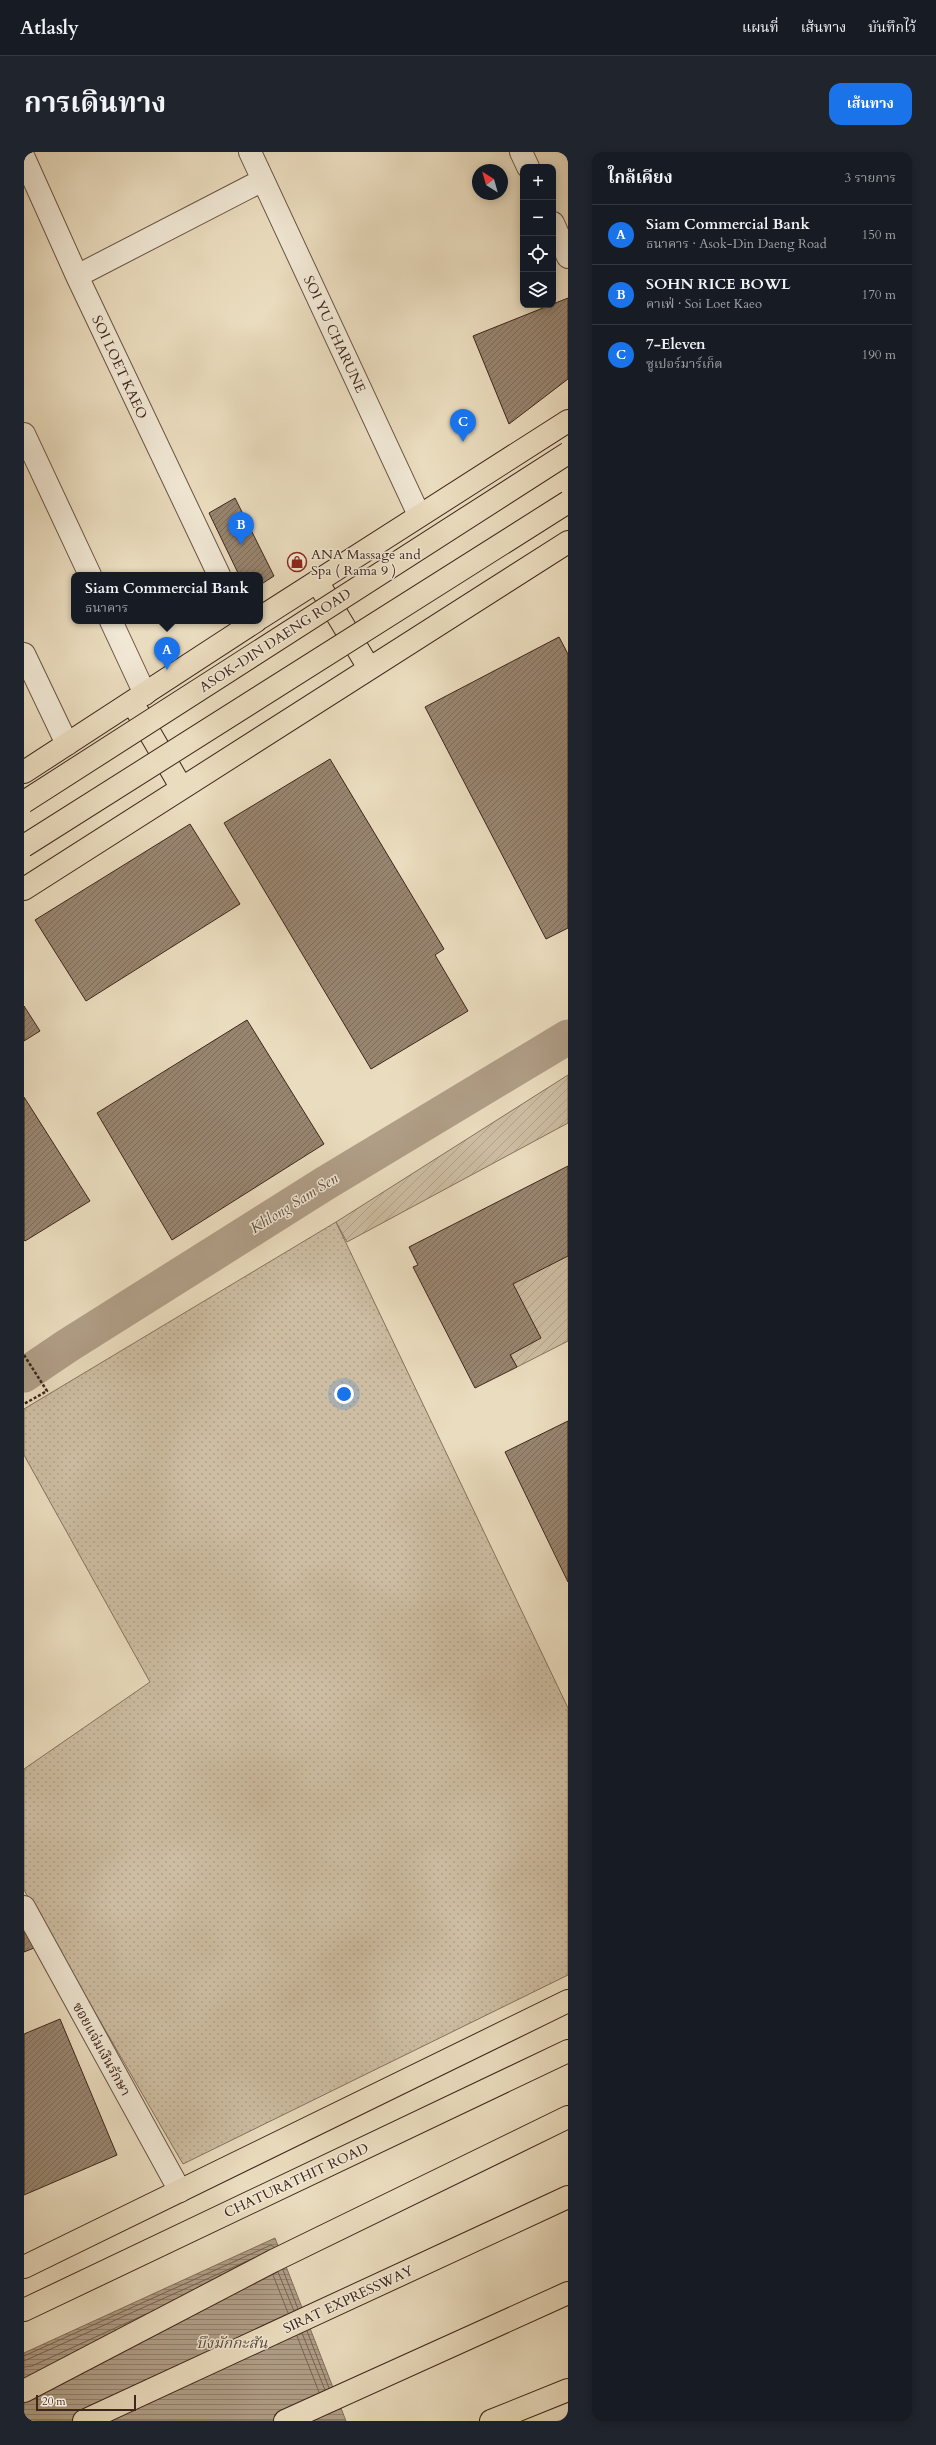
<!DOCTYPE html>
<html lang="th">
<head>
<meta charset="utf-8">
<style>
  :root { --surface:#171b24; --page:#20242c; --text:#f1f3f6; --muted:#9ea1a6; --line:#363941; --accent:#1a73e8 }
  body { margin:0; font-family:Cardo,"Noto Serif Thai",serif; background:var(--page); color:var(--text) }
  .controls { position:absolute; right:12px; top:12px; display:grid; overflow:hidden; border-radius:8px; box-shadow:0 2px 10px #0003 }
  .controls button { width:36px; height:36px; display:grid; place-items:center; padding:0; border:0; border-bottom:1px solid var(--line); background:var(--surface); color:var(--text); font:20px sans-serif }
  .compass { position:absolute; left:448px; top:12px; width:36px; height:36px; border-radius:50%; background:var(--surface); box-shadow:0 2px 10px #0003; rotate:323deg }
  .scale { position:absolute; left:12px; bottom:10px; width:100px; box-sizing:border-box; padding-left:4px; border:2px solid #3f261c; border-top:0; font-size:11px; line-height:14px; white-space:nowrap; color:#3f261c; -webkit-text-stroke:3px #f1e8d5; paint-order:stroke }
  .you { position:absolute; left:320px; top:1242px; width:14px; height:14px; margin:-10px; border:3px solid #fff; border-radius:50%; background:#1a73e8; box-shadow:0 0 0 6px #1a73e833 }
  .badge { display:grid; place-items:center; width:26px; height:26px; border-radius:50%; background:var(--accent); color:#fff; font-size:13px; font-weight:700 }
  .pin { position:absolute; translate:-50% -33px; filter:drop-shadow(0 1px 2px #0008) }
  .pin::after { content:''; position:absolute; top:21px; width:14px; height:12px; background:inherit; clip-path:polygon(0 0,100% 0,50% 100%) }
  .popup { position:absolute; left:47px; top:420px; width:192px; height:52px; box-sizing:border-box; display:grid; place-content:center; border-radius:8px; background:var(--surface); filter:drop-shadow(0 1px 3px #0005); font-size:13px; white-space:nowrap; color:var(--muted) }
  .popup b { font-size:15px; color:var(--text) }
  .popup::after { content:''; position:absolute; left:50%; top:100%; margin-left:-8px; border:8px solid transparent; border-top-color:var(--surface) }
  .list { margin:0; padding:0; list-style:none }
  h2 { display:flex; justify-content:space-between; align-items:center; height:52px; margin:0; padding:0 16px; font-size:17px }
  h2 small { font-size:13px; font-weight:400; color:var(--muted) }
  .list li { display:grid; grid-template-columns:26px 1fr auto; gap:12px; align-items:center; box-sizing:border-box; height:60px; padding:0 16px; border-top:1px solid var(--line) }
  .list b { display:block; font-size:15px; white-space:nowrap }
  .list p { margin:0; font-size:13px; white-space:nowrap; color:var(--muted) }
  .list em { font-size:13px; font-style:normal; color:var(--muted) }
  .icon { flex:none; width:22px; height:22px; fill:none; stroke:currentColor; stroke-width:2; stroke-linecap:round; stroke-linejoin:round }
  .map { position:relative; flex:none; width:544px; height:2269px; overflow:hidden; border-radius:12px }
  header { display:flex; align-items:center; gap:24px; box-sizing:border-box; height:56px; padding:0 20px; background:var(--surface); border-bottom:1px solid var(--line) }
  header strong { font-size:19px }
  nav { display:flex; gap:22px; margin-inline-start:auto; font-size:14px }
  .intro { display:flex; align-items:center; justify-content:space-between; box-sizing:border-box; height:96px; padding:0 24px }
  h1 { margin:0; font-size:28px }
  .button { padding:10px 18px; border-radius:12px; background:var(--accent); color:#fff; font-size:14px; font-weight:700 }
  main { display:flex; gap:24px; padding:0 24px }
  aside { flex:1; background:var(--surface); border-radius:12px; box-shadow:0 2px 10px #0003 }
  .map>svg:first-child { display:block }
</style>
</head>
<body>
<header>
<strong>Atlasly</strong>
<nav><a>แผนที่</a><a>เส้นทาง</a><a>บันทึกไว้</a></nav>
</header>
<div class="intro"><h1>การเดินทาง</h1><a class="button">เส้นทาง</a></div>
<main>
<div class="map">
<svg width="544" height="2269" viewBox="0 0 544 2269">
  <defs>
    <pattern id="grass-dots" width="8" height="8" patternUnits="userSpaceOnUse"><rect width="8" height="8" fill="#cdbda2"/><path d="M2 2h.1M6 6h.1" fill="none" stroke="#b1a28b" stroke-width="1.8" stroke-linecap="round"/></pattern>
    <pattern id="garden-furrows" width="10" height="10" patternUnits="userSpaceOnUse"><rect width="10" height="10" fill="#cdbda2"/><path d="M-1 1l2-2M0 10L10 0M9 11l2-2" fill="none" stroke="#b1a28b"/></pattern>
    <pattern id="water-rules" width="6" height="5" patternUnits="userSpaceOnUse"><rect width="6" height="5" fill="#b09e87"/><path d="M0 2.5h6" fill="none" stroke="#91816e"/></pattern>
    <pattern id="building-hatch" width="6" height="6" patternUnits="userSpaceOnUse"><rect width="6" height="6" fill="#988570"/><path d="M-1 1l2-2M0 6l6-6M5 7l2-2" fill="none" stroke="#7d6d5b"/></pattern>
  </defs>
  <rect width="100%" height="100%" fill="#eadcbe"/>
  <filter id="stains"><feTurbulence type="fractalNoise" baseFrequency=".005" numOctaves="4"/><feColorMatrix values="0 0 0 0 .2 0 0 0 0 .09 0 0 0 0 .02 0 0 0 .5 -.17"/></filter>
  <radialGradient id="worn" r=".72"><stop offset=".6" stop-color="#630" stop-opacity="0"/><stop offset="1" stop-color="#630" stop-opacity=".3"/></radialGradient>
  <path fill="url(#grass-dots)" stroke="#86725f" d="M312 1070 544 1556V1823L159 2012 0 1738V1617L126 1530 0 1303V1257Z"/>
  <path fill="url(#garden-furrows)" stroke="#86725f" d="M544 923V971L323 1090 312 1070Z
    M544 1087V1189L493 1215 453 1139Z"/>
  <path fill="url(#water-rules)" stroke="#836e5c" d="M251 2086 322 2269H0V2201Z"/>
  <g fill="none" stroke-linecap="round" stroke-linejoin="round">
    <path stroke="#786252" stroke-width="1" d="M259 2118 274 2157
      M254 2120 270 2159
      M249 2123 264 2161
      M283 2179 305 2236
      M278 2181 301 2238
      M273 2184 295 2240
      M0 2204 247 2093 250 2095
      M0 2209 223 2109
      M0 2215 8 2214 122 2162"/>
    <path stroke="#b09e87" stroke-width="35" d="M0 1223 43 1194 300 1032 544 885"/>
  </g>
  <path fill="url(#building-hatch)" stroke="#3f261c" d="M544 146V227L485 272 449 184Z
    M211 346 250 424 236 433V423H215L185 361Z
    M535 485 544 502V776L522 787 401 555Z
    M306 607 420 797 411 803 444 859 347 917 200 671Z
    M166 672 216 752 62 849 11 768Z
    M0 854 16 879 0 889Z
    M223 868 300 992 148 1088 73 961Z
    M0 945 66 1049 1 1089 0 1088Z
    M544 1014V1104L489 1132 517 1186 486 1203 493 1215 451 1236 389 1115 394 1113 385 1095Z
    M544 1269V1430L481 1300Z
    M0 1776 10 1796 0 1800Z
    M36 1867 93 2003 0 2043V1882Z"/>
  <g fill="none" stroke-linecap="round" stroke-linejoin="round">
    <g stroke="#6a5444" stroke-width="24">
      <path id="minor" d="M226 0 395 363
        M497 0 504 15
        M0 6 53 124 195 423
        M529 71 544 105
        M53 124 239 28
        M0 282 66 423
        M87 469 121 542
        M0 502 43 592
        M0 1755 156 2039"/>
    </g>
    <g stroke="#3f261c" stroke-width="24">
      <path id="major" d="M297 436 345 516
        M236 466 544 269
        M112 557 157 635
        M0 620 232 469
        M0 737 544 390
        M0 2115 544 1849
        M0 2158 544 1899"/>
    </g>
    <g stroke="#3f261c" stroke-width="24">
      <path id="highway" d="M0 2239 249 2109 544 1965
        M60 2269 544 2045
        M261 2269 544 2141
        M467 2269 544 2238"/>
    </g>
    <path stroke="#3f261c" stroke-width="2.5" stroke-dasharray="3 2" stroke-linecap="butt" d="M0 1203 23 1239 0 1252"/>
    <use href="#minor" stroke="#f1e8d5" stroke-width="22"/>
    <use href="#major" stroke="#eadcbe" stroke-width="22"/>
    <use href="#highway" stroke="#eadcbe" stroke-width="22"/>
    <g stroke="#3f261c" stroke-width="24" stroke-linecap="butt">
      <path id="major-bridge" d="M0 650 544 301
        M0 694 544 350"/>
    </g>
    <use href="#major-bridge" stroke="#eadcbe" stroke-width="22"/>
  </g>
  <defs>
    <g id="shop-ring" transform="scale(1)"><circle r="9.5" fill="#f1e8d5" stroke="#8f2418" stroke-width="1.5"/><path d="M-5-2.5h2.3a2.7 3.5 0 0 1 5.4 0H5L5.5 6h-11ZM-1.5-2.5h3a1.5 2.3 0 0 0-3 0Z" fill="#8f2418"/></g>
  </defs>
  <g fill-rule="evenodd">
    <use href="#shop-ring" x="273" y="410"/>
  </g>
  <g text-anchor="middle" stroke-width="3" stroke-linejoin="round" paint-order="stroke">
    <g font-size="14" fill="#3f261c" stroke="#f1e8d5">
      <text transform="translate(311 182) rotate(65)" y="5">SOI YU CHARUNE</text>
      <text transform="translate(96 215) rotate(65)" y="5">SOI LOET KAEO</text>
      <text transform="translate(251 488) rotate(-33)" y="5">ASOK-DIN DAENG ROAD</text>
      <text transform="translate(78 1897) rotate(61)" y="5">ซอยแจ่มเงินรักษา</text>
      <text transform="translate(272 2028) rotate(-25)" y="5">CHATURATHIT ROAD</text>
      <text transform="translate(324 2147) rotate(-25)" y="5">SIRAT EXPRESSWAY</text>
    </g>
    <g font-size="14" fill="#3f261c" stroke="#f1e8d5" text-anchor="start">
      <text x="287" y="407">ANA Massage and<tspan x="287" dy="16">Spa ( Rama 9 )</tspan></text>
    </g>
    <g font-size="15" font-style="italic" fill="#614a3c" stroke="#f1e8d5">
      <text transform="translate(270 1051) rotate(-32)" y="5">Khlong Sam Sen</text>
      <text x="208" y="2196">บึงมักกะสัน</text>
    </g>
  </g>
  <rect width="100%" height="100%" filter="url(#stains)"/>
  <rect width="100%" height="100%" fill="url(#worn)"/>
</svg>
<div class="controls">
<button>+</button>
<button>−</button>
<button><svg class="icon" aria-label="locate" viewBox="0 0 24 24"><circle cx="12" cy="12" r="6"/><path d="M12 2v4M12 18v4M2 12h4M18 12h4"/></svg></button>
<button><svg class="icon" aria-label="layers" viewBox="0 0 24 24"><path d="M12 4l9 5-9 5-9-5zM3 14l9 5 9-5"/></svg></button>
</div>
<svg class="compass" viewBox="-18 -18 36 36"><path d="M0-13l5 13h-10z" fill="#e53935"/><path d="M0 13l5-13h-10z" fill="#9ea1a6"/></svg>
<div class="scale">20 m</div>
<div class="you"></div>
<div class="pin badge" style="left:143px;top:518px">A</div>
<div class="popup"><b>Siam Commercial Bank</b>ธนาคาร</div>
<div class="pin badge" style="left:217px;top:393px">B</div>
<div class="pin badge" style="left:439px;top:290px">C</div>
</div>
<aside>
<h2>ใกล้เคียง<small>3 รายการ</small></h2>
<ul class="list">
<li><span class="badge">A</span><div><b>Siam Commercial Bank</b><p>ธนาคาร · Asok-Din Daeng Road</p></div><em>150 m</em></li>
<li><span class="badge">B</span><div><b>SOHN RICE BOWL</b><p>คาเฟ่ · Soi Loet Kaeo</p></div><em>170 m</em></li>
<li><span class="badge">C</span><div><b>7-Eleven</b><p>ซูเปอร์มาร์เก็ต</p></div><em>190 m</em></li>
</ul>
</aside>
</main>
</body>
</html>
